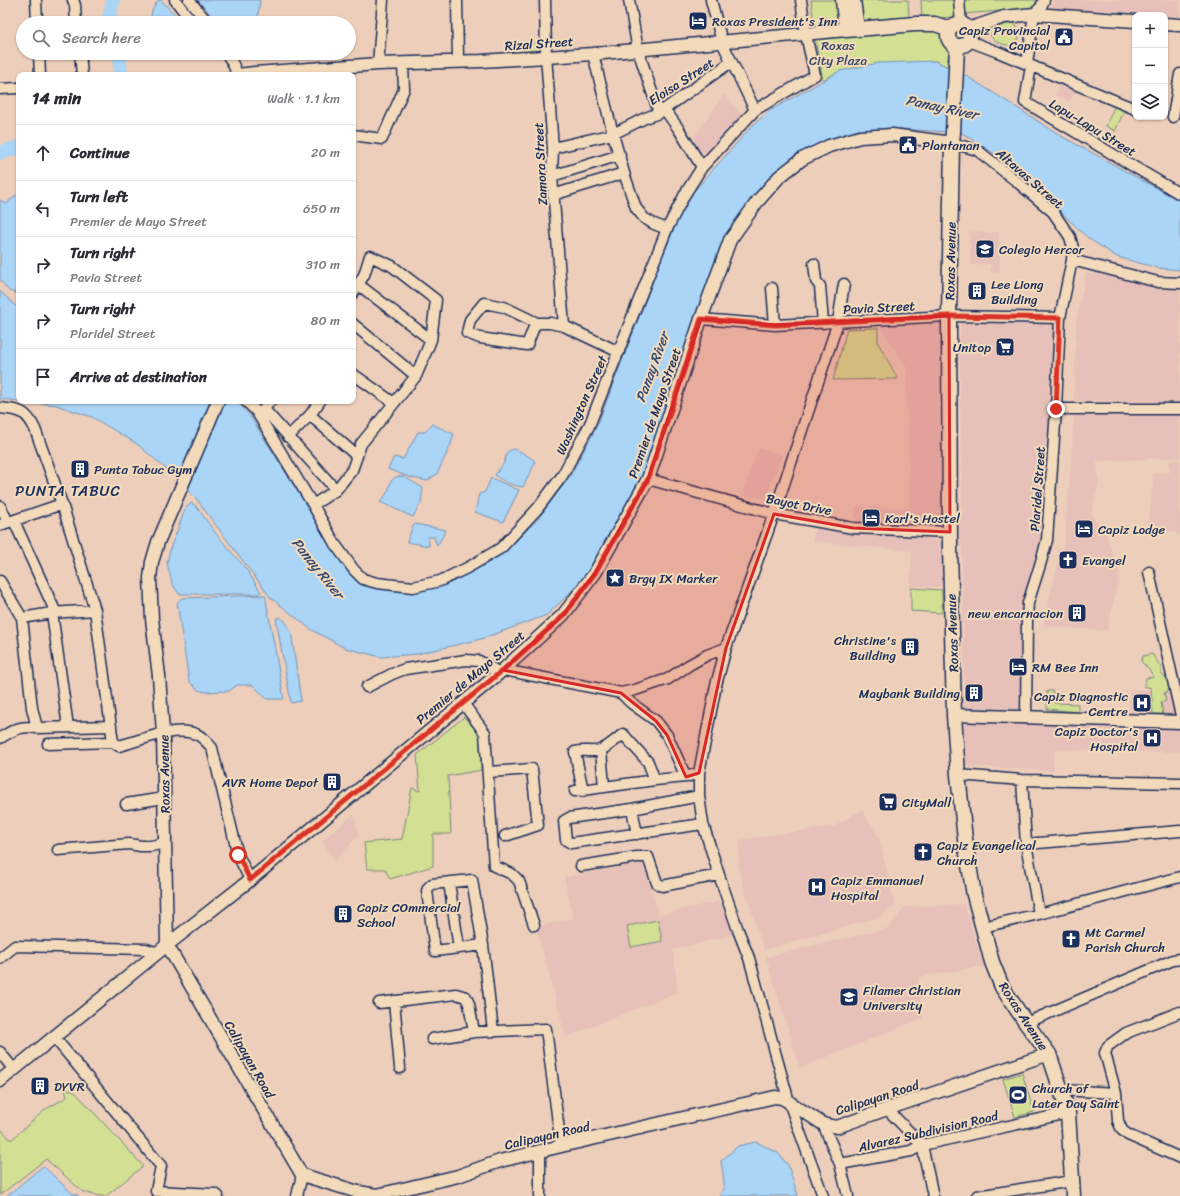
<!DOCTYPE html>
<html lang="en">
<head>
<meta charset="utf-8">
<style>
  :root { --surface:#fff; --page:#f2f2f3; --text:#2b2b33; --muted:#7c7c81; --line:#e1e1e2 }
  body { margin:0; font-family:Sriracha,sans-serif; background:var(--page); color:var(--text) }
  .controls { position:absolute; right:12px; top:12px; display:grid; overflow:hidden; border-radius:8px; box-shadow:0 1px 3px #0004 }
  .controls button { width:36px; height:36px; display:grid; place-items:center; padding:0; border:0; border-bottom:1px solid var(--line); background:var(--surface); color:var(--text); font:20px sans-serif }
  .stop { position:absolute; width:12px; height:12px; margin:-9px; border:3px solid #d93025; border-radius:50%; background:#fff }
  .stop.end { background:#d93025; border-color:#fff; box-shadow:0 1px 4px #0008 }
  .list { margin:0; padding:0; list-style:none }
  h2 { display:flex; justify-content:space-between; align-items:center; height:52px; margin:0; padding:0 16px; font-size:17px }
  h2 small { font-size:13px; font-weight:400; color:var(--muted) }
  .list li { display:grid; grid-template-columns:26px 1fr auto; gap:12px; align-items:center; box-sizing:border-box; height:56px; padding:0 16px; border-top:1px solid var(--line) }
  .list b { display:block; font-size:15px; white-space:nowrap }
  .list p { margin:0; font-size:13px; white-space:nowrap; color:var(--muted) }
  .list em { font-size:13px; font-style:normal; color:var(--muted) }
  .icon { flex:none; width:22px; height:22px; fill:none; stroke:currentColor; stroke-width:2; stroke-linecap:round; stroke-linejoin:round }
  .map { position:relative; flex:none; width:1180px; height:1196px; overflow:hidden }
  .search { position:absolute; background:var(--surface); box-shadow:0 1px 3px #0004; left:16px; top:16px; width:340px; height:44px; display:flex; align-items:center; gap:10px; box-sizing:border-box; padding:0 14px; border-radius:22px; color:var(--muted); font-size:15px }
  .panel { position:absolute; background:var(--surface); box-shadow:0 1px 3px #0004; left:16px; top:72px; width:340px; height:332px; border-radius:8px }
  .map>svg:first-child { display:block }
</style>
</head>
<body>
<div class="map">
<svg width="1180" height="1196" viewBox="0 0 1180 1196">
  <rect width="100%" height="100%" fill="#edceba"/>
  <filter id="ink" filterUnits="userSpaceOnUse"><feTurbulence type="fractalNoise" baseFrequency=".025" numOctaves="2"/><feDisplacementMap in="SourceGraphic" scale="8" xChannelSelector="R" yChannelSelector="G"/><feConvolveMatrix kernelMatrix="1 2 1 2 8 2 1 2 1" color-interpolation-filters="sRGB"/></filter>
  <g filter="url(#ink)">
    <path fill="#e6c0b9" d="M1054 0H1180V17L1165 15 1051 8Z
      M1062 79 1077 87 1070 102 1056 95Z
      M724 95 744 117 703 162 690 142Z
      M984 231V233L999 232 1000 272 991 273V264L971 265 969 232Z
      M1086 273 1160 283 1180 284V402L1074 401 1076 324Z
      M943 322 946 526 855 522V506L909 508 906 366 877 323Z
      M1044 322 1054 323 1046 480 1039 562 1024 598 1023 711 965 709 962 547 959 546V512H962L960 401V323Z
      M1074 411 1180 413V458L1097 461 1099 483 1091 515 1104 529 1120 573 1107 631 1043 626 1059 558 1063 553 1071 463Z
      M758 448 782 455 766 500 742 495Z
      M1180 460V537L1175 532 1148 529 1154 473 1170 472V461Z
      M816 525 852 532 943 540 942 587 910 586 912 551 812 541Z
      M1130 690 1180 691V714L1129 713Z
      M963 719 1180 725V752L1054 750 1053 771 966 766Z
      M862 810 879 838 895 906 880 917 764 950 738 868 740 840 835 826Z
      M354 814 359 835 335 861 322 841Z
      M643 863 659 915 724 900 735 934 673 950 678 992 566 1037 536 927 573 918 564 877Z
      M964 904 973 935 985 966 918 977 923 1018 800 1068 766 957 889 928 905 907Z"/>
    <path fill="#d3e094" stroke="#778879" d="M811 0H840L842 22 814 26Z
      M858 0H908L909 20 860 23Z
      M921 0H955V17L922 19Z
      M962 0H1036L1035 8 963 14Z
      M1014 23C1021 32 1020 35 1016 45 1008 47 989 42 989 31 997 27 1005 24 1014 23Z
      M920 26 944 33 949 50 947 67 935 61 840 71 823 80 815 39 838 34Z
      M544 43V51L524 52V44Z
      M1115 105 1125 109 1115 131 1106 126Z
      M878 328V343L898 379 833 380 847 329Z
      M911 588 942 590V613L911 611Z
      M1152 654 1161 667V674L1170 680 1173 688 1164 693 1166 701 1161 702 1163 714H1153L1151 688 1144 686 1146 678 1154 677 1150 671 1141 661 1143 656Z
      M1047 691H1053L1054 703 1078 704V712L1047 709Z
      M464 717 480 735 481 770 448 776 451 834H433V866L390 879 385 869H367L364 843 402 839 412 788 420 791 417 755Z
      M658 920 662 941 631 947 627 926Z
      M1022 1073 1034 1112 1015 1117 1003 1079Z
      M65 1088 76 1093 143 1166 106 1196H100L83 1192 46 1159 0 1195V1128L11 1140 46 1109 67 1097Z"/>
    <path fill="#abd5f6" stroke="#7193b9" d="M159 0H161L183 23H151C150 14 153 6 159 0Z
      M198 0H260L257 23H218Z
      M935 61 962 73 1063 137 1180 201V270L1158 268 1117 257 1088 238 1009 163 962 133 889 128 860 132 824 144 788 162 759 192 730 233 636 492 592 571 547 615 481 639 417 654 381 657 345 648 312 630 271 598 221 532 195 497 172 474 137 444 92 417 56 405 0 399V291L19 309V401H236L250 416 346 568 364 584 392 591 423 588 457 578 505 552 538 519 570 476 597 426 675 224 694 191 752 126 771 110 840 71 878 63Z
      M19 193V294L9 291 0 280V200L6 204Z
      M432 424 454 434 451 444 437 474 427 481 409 477 388 469 394 457 403 459 418 432H425Z
      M513 449 521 452 534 460 535 463 523 487C515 486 500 481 495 475L504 463 507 452Z
      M402 476C410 480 416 484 423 488L421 503 413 517 380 502C383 499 386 495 388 491 391 482 390 477 402 476Z
      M491 478 519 490 503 522 475 512 479 494 485 492Z
      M191 503 196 506 217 535 246 569 261 592 259 594H179L172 583 167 563 171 546 178 529 185 509Z
      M415 524 446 530 437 546 434 537H428L429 546 407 542 412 528Z
      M265 595 284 699H267L253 685H237L229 691 205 692 198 690 189 681 177 603 182 598Z
      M280 617 285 621 291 631 301 701 291 703 276 619Z
      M756 1142 778 1153 788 1165 798 1196H720L724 1188V1180L721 1161 738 1146Z
      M43 1166 72 1193 79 1196H7Z"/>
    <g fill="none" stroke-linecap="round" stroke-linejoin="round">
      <path stroke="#abd5f6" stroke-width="14" d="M108 23 113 0
        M119 53 121 75
        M0 153 19 147"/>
      <g stroke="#1b2f5e" stroke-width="13">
        <path id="minor" d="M36 0 37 23
          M73 0 75 5 76 23
          M175 0 193 23
          M189 0 208 23
          M457 0 458 62
          M545 0 546 56 553 148 552 176 564 326
          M629 0 638 50 659 113
          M711 0 722 42 755 110
          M959 0 961 24
          M969 41 998 52 1135 109
          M39 53 40 75
          M80 53 82 75
          M226 53C231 60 235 66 237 75H234
          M593 54 613 134 624 173 636 208 644 218 654 224 667 229
          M378 64 383 0
          M1027 64 1034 14 1041 7 1044 0
          M1031 66 1025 102 1180 194
          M0 89 19 88
          M665 110 678 128 702 167
          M1173 117 1180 74
          M353 135 382 139 404 89 403 64
          M952 143 977 150 1015 180 1053 212 1070 237 1073 248 1072 260 1060 318 1056 409 1047 540 1040 565 1028 603 1027 620 1026 718
          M553 148 613 134 645 118 659 113 731 62
          M552 176 620 155
          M553 195 624 173
          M1072 260 1158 282 1180 283
          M814 264 816 281 820 286 823 323
          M359 285 431 340
          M772 288 775 325
          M701 319 775 325 949 316 1060 318
          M537 323 534 327 527 345 480 338 467 333 470 320 484 303 504 307 537 323H550L564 326 619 352
          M353 324 416 376
          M353 374 394 403
          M246 401 256 411 313 505 335 544 354 570 363 579 377 583 413 587 440 581 469 567 501 548 538 508 562 476 589 426 667 229 685 194 702 167 755 110 815 75 806 35 801 0
          M270 401 264 409 336 490
          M320 401 310 415 357 456 361 444 416 376 431 340 436 300 392 266 370 256 364 275 353 293
          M0 408C19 410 26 410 35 429L62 504 95 610 113 742 119 746C141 740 174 726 196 734 203 737 207 742 212 748L238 855 250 880
          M1056 409H1180
          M288 437 310 415
          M648 479 774 514 853 528 950 532
          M313 505 336 490 352 470 357 456
          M0 506 8 522
          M14 521 56 613
          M0 525 62 504
          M1149 572 1180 712
          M0 581 22 618 32 708 37 728
          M52 613 68 727
          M22 618 52 613 95 610
          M503 670 621 693 635 690 668 679 689 665 707 655 726 648
          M367 687 392 674 405 669 466 660 479 661 500 673
          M621 693 631 703 656 721 667 735 686 777
          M463 703 485 733 494 866 512 874 519 881 534 925
          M0 738C14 730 20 725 37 728L111 726
          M48 744 113 742
          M601 750 604 787
          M488 772 532 769 538 825 505 836
          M958 775 1022 780 1180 783
          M1022 780 1026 844 1039 914
          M575 791 655 780 686 777 699 773
          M583 791 575 752C584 749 592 753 600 750 607 748 617 739 623 734L648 762 655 780
          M699 796 632 809 569 818 564 821 566 840 571 843 703 824
          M126 804 164 798
          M632 809 637 834
          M1026 844 1180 831
          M58 850 129 844 141 846H151L165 843
          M581 866 637 857H648L657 883 662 886 719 875
          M449 883 459 948
          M983 927 1039 914 1180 877
          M483 945 435 951 427 891 428 888 432 884 472 880 483 945 493 1031
          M0 958 15 946 146 949 158 953
          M394 1001 400 1068
          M379 1003 456 994 466 997 469 1004 474 1032 546 1029 561 1146
          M1180 1012 1126 1033 1108 1046 1105 1053 1116 1093 1118 1121 1122 1130 1128 1135 1180 1158
          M1026 1023 1173 960 1180 959
          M54 1037 161 1166 156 1191 215 1194 218 1196
          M432 1039 474 1032
          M0 1052 14 1070
          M1061 1090 1116 1093
          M887 1109 922 1145 933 1196
          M823 1124 840 1164 848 1196
          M540 1151V1196
          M840 1164 911 1151 922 1145 1068 1113
          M297 1196 302 1175
          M823 1196 789 1102 749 958 738 930 719 875 703 824 699 796V773L716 685 726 648 774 514 838 322 844 284
          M977 1196 1072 1181"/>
      </g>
      <g stroke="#1b2f5e" stroke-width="15">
        <path id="major" d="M1165 24 1180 25
          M968 29 1004 17 1034 14 1135 21
          M237 75 255 73 378 64 481 61 593 54 846 30
          M218 401 158 542 152 562 150 578 152 619 159 676 163 733 167 945 302 1175 358 1192 377 1195 458 1176 500 1161 561 1146 775 1097 782 1098 789 1102 823 1124 837 1127 887 1109 1049 1054
          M954 715 1180 722
          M0 1081 167 945 250 880 503 670 563 615 595 573 648 479 701 319 730 240 757 202 779 177 802 159 829 146 860 137 892 135 952 143"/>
      </g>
      <g stroke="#1b2f5e" stroke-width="17">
        <path id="highway" d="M843 0 846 30 915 24H935L950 29
          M853 0 857 29
          M948 35a11 11 0 1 1 22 0a11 11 0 1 1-22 0Z
          M957 47 953 132 952 143 949 316 950 548 954 715 958 775 966 848 974 895 992 962 1002 987 1026 1023 1049 1054 1061 1090 1068 1113 1073 1196"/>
      </g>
      <use href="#minor" stroke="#f3daba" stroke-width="10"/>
      <use href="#major" stroke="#f3daba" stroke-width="12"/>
      <use href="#highway" stroke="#f3daba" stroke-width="14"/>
    </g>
  </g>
  <g fill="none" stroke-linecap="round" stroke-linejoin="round" filter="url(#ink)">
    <path stroke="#d93025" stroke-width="5" d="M238 855 250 880 503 670 564 615 595 573 648 479 701 319 775 325 949 316 1060 318 1056 409"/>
  </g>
  <path fill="#d62828" fill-opacity="0.2" stroke="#d62828" stroke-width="3" stroke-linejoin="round" d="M949 316 950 532 853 528 774 514 726 648 699 773 686 777 667 735 656 721 621 693 503 670 563 615 595 573 648 479 701 319 775 325Z"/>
  <defs>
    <g id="hotel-square" transform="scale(1)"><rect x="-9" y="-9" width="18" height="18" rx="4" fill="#1b2f5e" stroke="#f3daba"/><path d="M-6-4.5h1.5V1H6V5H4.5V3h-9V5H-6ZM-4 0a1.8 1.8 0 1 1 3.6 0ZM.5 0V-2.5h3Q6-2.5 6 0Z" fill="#fff"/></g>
    <g id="civic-square" transform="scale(1)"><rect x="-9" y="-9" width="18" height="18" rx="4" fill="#1b2f5e" stroke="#f3daba"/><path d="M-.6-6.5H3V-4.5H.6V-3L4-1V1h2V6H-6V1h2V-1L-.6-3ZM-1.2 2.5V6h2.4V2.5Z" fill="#fff"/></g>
    <g id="university-square" transform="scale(1)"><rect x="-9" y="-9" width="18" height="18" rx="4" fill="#1b2f5e" stroke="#f3daba"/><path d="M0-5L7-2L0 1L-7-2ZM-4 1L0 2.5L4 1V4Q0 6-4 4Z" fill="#fff"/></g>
    <g id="building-square" transform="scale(1)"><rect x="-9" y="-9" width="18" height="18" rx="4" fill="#1b2f5e" stroke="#f3daba"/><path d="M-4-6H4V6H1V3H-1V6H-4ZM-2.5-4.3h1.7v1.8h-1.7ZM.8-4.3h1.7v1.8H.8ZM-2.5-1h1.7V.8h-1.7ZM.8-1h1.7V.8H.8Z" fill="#fff"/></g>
    <g id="supermarket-square" transform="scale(1)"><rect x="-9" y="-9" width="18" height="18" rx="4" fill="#1b2f5e" stroke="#f3daba"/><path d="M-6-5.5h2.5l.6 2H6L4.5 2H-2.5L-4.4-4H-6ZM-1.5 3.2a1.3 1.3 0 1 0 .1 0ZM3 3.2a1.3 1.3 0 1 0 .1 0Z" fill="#fff"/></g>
    <g id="church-square" transform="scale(1)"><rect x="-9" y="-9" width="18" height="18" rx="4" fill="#1b2f5e" stroke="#f3daba"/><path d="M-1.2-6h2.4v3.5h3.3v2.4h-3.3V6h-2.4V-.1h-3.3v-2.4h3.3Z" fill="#fff"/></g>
    <g id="sight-square" transform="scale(1)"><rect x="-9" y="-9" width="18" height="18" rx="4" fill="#1b2f5e" stroke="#f3daba"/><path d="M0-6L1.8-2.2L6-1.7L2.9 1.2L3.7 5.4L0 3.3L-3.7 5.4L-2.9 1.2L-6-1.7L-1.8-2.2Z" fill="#fff"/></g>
    <g id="hospital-square" transform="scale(1)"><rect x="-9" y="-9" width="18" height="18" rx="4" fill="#1b2f5e" stroke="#f3daba"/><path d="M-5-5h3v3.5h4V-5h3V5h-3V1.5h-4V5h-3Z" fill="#fff"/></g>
    <g id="stadium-square" transform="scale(1)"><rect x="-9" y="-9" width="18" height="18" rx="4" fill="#1b2f5e" stroke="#f3daba"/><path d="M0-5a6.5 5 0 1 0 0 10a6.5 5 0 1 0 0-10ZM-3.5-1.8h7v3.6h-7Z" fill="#fff"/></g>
  </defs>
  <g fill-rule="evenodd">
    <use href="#hotel-square" x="698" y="21"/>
    <use href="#civic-square" x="1064" y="37"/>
    <use href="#civic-square" x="908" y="145"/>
    <use href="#university-square" x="985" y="249"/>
    <use href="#building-square" x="977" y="291"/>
    <use href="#supermarket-square" x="1005" y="347"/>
    <use href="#building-square" x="80" y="469"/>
    <use href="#hotel-square" x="871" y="518"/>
    <use href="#hotel-square" x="1084" y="529"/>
    <use href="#church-square" x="1068" y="560"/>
    <use href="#sight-square" x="615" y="578"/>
    <use href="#building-square" x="1077" y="613"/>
    <use href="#building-square" x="910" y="647"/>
    <use href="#hotel-square" x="1018" y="667"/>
    <use href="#building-square" x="974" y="693"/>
    <use href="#hospital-square" x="1142" y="703"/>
    <use href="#hospital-square" x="1152" y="738"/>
    <use href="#building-square" x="332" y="782"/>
    <use href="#supermarket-square" x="888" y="802"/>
    <use href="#church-square" x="923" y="852"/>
    <use href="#hospital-square" x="817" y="887"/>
    <use href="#building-square" x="343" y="914"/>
    <use href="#church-square" x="1071" y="939"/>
    <use href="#university-square" x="849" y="997"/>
    <use href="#building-square" x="40" y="1086"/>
    <use href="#stadium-square" x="1018" y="1095"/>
  </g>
  <g text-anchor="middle" stroke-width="4" stroke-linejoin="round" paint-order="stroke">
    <g font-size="13" fill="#1b2f5e" stroke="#f3daba" text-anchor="start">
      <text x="712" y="26">Roxas President's Inn</text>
      <text x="1050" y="35" text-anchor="end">Capiz Provincial<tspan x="1050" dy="15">Capitol</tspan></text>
      <text x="922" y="150">Plantanan</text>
      <text x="999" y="254">Colegio Hercor</text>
      <text x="991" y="289">Lee Liong<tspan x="991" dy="15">Building</tspan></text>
      <text x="991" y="352" text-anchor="end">Unitop</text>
      <text x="94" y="474">Punta Tabuc Gym</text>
      <text x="885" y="523">Karl's Hostel</text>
      <text x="1098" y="534">Capiz Lodge</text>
      <text x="1082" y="565">Evangel</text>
      <text x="629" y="583">Brgy IX Marker</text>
      <text x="1063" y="618" text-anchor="end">new encarnacion</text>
      <text x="896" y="645" text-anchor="end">Christine's<tspan x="896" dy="15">Building</tspan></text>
      <text x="1032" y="672">RM Bee Inn</text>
      <text x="960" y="698" text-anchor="end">Maybank Building</text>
      <text x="1128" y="701" text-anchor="end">Capiz Diagnostic<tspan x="1128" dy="15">Centre</tspan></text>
      <text x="1138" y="736" text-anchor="end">Capiz Doctor's<tspan x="1138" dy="15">Hospital</tspan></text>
      <text x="318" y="787" text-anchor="end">AVR Home Depot</text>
      <text x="902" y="807">CityMall</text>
      <text x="937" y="850">Capiz Evangelical<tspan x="937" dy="15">Church</tspan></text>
      <text x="831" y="885">Capiz Emmanuel<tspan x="831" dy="15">Hospital</tspan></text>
      <text x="357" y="912">Capiz COmmercial<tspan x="357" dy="15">School</tspan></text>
      <text x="1085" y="937">Mt Carmel<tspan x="1085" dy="15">Parish Church</tspan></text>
      <text x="863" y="995">Filamer Christian<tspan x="863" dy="15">University</tspan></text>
      <text x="54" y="1091">DYVR</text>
      <text x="1032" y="1093">Church of<tspan x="1032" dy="15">Later Day Saint</tspan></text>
    </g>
    <g font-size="13" fill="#1b2f5e" stroke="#f3daba">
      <text transform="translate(539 43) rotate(-4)" y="5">Rizal Street</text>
      <text transform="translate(681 81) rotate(-33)" y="5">Eloisa Street</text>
      <text transform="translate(1093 127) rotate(31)" y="5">Lapu-Lapu Street</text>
      <text transform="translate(540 164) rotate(-93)" y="5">Zamora Street</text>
      <text transform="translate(1030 178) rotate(41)" y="5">Altavas Street</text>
      <text transform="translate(950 261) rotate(-89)" y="5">Roxas Avenue</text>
      <text transform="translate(879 307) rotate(-3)" y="5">Pavia Street</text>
      <text transform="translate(581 405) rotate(-66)" y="5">Washington Street</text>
      <text transform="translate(654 413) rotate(-71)" y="5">Premier de Mayo Street</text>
      <text transform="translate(1037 489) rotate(-86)" y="5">Plaridel Street</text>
      <text transform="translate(799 504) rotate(11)" y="5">Bayot Drive</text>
      <text transform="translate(952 633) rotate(-92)" y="5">Roxas Avenue</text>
      <text transform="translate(470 677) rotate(-40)" y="5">Premier de Mayo Street</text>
      <text transform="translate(164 774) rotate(-91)" y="5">Roxas Avenue</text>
      <text transform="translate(1024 1016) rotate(57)" y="5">Roxas Avenue</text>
      <text transform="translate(250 1059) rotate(60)" y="5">Calipayan Road</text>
      <text transform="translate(877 1097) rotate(-18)" y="5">Calipayan Road</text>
      <text transform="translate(928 1131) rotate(-13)" y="5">Alvarez Subdivision Road</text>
      <text transform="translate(547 1135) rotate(-13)" y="5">Calipayan Road</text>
    </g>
    <g font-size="13" fill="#374a66" stroke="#f3daba">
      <text x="838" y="50">Roxas<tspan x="838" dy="15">City Plaza</tspan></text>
    </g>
    <g font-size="14" font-style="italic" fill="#314875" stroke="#f3daba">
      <text transform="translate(942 107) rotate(12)" y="5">Panay River</text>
      <text transform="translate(652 367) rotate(-70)" y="5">Panay River</text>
      <text transform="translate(318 568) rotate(51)" y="5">Panay River</text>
    </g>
    <g font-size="15" letter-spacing="1" fill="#1b2f5e" stroke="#f3daba">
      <text x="68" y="496">PUNTA TABUC</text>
    </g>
  </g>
</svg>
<div class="controls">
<button>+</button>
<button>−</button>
<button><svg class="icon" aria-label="layers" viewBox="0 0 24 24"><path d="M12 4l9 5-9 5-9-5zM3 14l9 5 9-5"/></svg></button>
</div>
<div class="stop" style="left:238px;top:855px"></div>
<div class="stop end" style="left:1056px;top:409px"></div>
<div class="search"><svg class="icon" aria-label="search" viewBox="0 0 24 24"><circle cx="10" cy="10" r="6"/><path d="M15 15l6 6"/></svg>Search here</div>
<section class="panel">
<h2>14 min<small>Walk · 1.1 km</small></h2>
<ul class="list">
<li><svg class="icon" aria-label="ahead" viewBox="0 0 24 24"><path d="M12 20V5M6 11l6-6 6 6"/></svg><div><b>Continue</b></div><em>20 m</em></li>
<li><svg class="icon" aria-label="left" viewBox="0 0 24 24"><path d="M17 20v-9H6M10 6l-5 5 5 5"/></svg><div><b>Turn left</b><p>Premier de Mayo Street</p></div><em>650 m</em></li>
<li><svg class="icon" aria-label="right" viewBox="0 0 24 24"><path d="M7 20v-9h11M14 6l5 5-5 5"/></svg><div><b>Turn right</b><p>Pavia Street</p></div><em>310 m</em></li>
<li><svg class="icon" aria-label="right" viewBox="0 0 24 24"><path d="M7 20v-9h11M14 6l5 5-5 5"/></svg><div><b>Turn right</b><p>Plaridel Street</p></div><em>80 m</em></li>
<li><svg class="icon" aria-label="arrive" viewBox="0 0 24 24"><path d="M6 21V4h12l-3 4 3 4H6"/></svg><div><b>Arrive at destination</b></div></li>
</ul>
</section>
</div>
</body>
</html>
